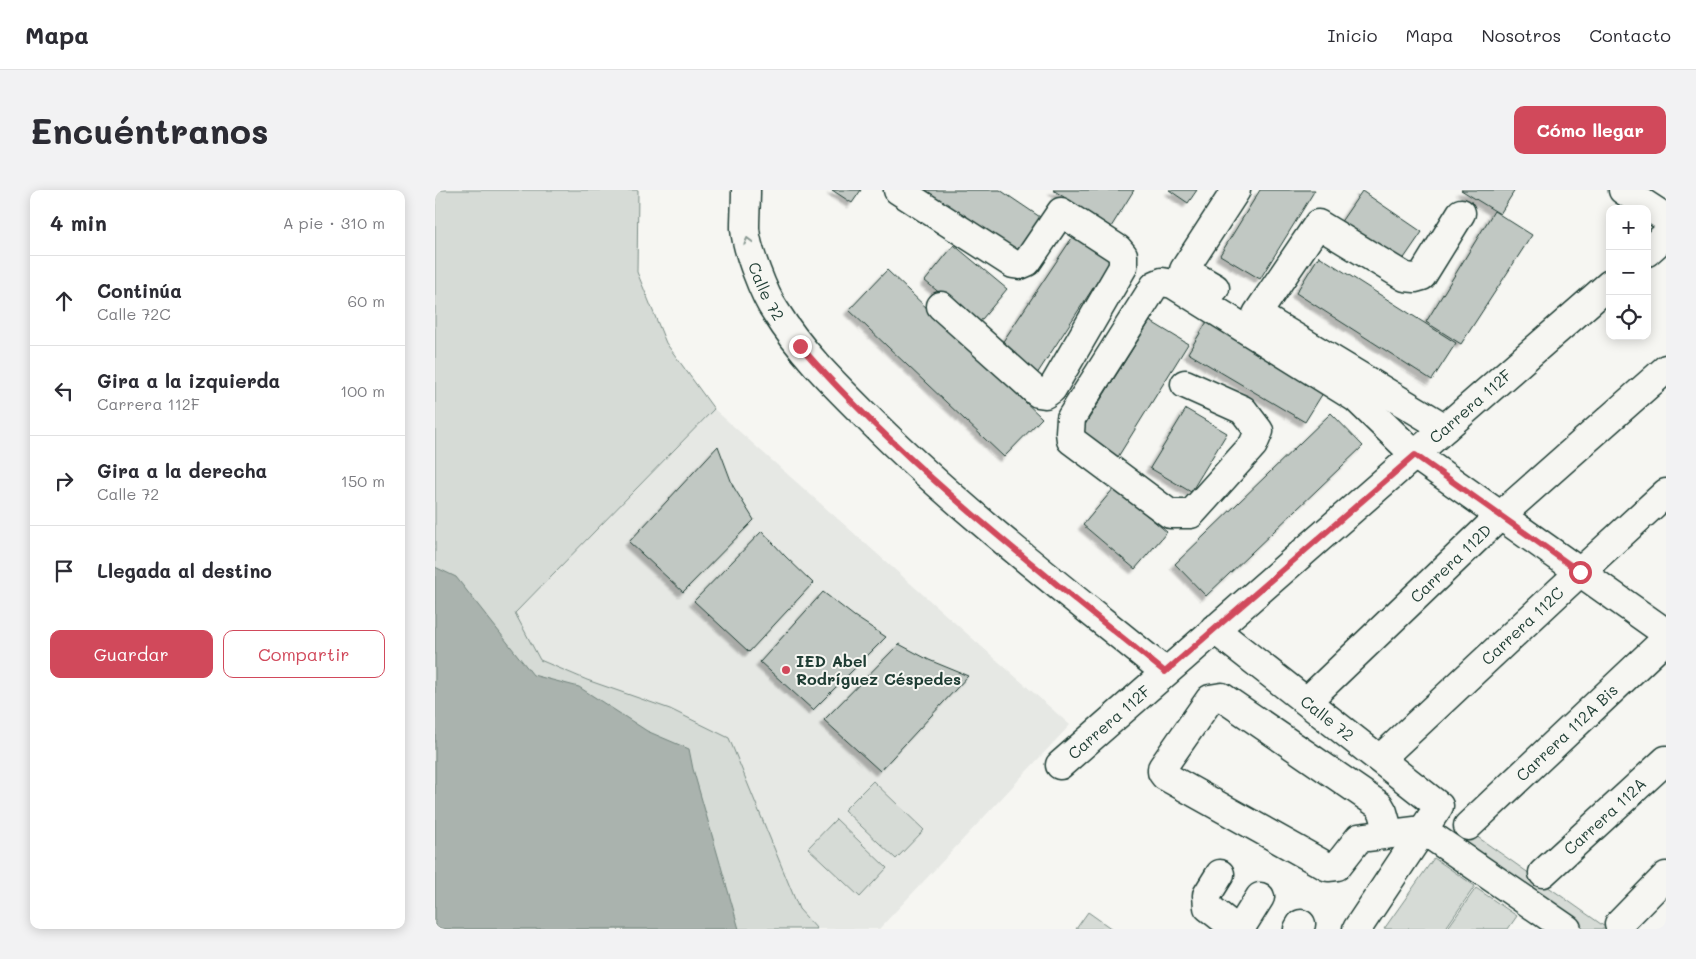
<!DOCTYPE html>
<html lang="es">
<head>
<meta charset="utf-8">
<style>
  :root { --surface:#fff; --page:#f2f2f3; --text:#2b2b33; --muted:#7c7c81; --line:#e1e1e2; --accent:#d1495b }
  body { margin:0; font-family:Mali,sans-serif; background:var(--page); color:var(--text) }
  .controls { position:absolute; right:15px; top:15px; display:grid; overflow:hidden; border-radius:10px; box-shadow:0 2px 12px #0003 }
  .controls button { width:45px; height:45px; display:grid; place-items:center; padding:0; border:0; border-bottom:1px solid var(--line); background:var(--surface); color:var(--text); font:25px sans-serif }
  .stop { position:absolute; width:15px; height:15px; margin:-11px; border:4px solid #d1495b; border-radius:50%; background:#fff }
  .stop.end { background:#d1495b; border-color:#fff; box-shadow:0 1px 5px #0008 }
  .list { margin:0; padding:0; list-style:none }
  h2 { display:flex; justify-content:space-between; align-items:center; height:65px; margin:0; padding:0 20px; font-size:21px }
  h2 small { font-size:16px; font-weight:400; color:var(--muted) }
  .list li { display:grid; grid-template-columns:32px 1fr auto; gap:15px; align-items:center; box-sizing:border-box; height:90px; padding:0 20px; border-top:1px solid var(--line) }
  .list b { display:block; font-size:19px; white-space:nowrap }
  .list p { margin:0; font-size:16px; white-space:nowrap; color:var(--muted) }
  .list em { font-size:16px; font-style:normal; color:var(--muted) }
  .actions { display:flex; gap:10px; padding:15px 20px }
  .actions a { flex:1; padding:11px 0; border:1px solid var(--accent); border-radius:10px; text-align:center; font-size:18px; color:var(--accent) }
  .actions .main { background:var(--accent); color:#fff }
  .icon { flex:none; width:28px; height:28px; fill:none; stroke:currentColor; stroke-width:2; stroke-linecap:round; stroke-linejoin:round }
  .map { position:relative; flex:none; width:1231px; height:739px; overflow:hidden; border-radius:10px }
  header { display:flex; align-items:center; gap:30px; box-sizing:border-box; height:70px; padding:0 25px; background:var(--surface); border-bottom:1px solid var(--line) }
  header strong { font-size:24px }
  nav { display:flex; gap:28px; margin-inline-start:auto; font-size:18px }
  .intro { display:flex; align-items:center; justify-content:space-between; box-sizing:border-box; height:120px; padding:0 30px }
  h1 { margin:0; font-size:35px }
  .button { padding:12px 22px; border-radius:10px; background:var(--accent); color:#fff; font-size:18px; font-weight:700 }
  main { display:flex; gap:30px; padding:0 30px }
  aside { flex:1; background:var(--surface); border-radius:10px; box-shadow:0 2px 12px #0003 }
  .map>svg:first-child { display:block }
</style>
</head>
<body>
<header>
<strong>Mapa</strong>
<nav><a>Inicio</a><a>Mapa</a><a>Nosotros</a><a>Contacto</a></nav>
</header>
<div class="intro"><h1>Encuéntranos</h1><a class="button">Cómo llegar</a></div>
<main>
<aside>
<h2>4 min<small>A pie · 310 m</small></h2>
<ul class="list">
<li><svg class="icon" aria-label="ahead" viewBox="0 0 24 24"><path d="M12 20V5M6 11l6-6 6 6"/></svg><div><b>Continúa</b><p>Calle 72C</p></div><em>60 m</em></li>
<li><svg class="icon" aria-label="left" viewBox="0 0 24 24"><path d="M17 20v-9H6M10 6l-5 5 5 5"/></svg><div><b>Gira a la izquierda</b><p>Carrera 112F</p></div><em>100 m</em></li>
<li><svg class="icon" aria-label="right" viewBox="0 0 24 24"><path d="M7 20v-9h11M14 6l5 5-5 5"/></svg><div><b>Gira a la derecha</b><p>Calle 72</p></div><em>150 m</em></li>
<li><svg class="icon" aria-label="arrive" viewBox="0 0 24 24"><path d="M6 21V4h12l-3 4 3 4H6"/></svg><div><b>Llegada al destino</b></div></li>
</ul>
<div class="actions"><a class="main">Guardar</a><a>Compartir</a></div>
</aside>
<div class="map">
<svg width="1231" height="739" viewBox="0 0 1231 739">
  <defs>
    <filter id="shadow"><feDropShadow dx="-4.5" dy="4.5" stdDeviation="1" flood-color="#0004"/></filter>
  </defs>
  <rect width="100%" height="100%" fill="#f6f6f2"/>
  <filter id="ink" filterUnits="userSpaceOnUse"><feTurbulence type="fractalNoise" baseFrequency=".02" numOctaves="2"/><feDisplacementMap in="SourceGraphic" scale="10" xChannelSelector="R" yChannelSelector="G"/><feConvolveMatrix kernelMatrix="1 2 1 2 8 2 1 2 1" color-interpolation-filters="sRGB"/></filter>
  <g filter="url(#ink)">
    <path fill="#e6e8e4" d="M279 219 635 535 444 739H382L152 490 105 470 80 423Z"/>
    <path fill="#d6dbd6" stroke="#7a8c85" d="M0 0H203L202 82 231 153 279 219 80 423 105 470 152 490 235 519 294 548 364 719 382 739H0Z
      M438 591 489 640 461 669 409 620Z
      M401 629 452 678 425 707 373 658Z
      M1034 641 1173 739H1144L1024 655Z
      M999 668 1040 696 1010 739H949Z
      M1041 698 1082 726 1073 739H1012Z
      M653 722 677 739H641Z"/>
    <path fill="#aab3ae" stroke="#72847d" d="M0 377 21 387 98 485 144 497 212 541 254 559 258 579 304 739H0Z"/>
    <path fill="#c1c8c3" stroke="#1f3d34" filter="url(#shadow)" d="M397 0H426L417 13Z
      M483 0H565L611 31 585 69Z
      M618 0H699L676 37Z
      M734 0H762L753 13Z
      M825 0H880L825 89 785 65Z
      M1026 0H1080L1065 24Z
      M927 1 987 42 963 77 903 36Z
      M1059 21 1097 45 1026 154 991 132Z
      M639 45 677 69 600 187 561 162Z
      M519 55 572 99 543 134 490 91Z
      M884 66 1021 153 997 190 861 103Z
      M452 80 607 228 569 267 414 120Z
      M776 125 893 195 870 232 753 163Z
      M715 131 753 154 681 270 643 246Z
      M751 219 792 243 756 302 715 278Z
      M896 223 928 256 771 406 740 374Z
      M283 256 298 296 319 330 248 402 194 352Z
      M679 298 732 342 700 379 648 335Z
      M327 341 350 366 378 393 314 462 259 411Z
      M388 402 419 426 451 447 378 520 325 472Z
      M464 454 494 470 533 486 445 581 389 530Z"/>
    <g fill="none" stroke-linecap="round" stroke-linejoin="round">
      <g stroke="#1f3d34" stroke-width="31">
        <g id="minor">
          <path id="s1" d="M311 0C311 12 310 25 310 38 311 58 329 105 341 122 367 164 403 198 438 233 529 323 631 401 730 482"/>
          <path d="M463 0 578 74 585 75 592 72 626 22 683 59 688 65V77L617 199 610 204 603 203 506 116"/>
          <path d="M1188 0 1231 28"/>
          <path d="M1212 62 1231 45"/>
          <path d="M780 98 749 80 801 0"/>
          <path d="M822 124 883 34 970 87 980 88 987 86 1026 23"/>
          <path d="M825 126 1010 238"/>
          <path d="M750 194 808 220 824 241 818 255 756 324H735L636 250 635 242 636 228 720 95 727 92 738 94 921 208 980 265 1231 443"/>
          <path id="s2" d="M779 439 1004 616 922 739"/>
          <path id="s3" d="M872 511 1065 326 1231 179"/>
          <path id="s4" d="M945 569 1145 382 1231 303"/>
          <path id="s5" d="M625 575 1175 94"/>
          <path id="s6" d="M1033 636 1231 449"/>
          <path d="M954 643 948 622 944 615 787 507 775 509 727 578V582L730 586 893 677 902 676 924 648 988 640 1132 739"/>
          <path id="s7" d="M1108 683 1231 570"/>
          <path d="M785 684 772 705 773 717 801 739"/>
          <path d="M1184 734 1231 686"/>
          <path d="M805 739 825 707"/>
          <path d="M863 739 866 734"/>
        </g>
      </g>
      <use href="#minor" stroke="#f6f6f2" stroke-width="28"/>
    </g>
    <defs><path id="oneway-chevron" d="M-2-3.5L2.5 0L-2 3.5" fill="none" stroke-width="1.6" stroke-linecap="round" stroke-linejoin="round" transform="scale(1.25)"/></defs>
    <use stroke="#8a9a93" href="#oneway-chevron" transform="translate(313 51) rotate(-105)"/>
  </g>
  <g fill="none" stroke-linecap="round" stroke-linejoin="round" filter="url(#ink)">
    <path stroke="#d1495b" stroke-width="6" d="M365 156C474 280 603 379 730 482L980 265 1145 382"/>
  </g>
  <circle fill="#d1495b" stroke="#f6f6f2" stroke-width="2" cx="351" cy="480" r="5"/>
  <g text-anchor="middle" stroke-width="4" stroke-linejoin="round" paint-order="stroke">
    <g font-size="16" fill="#1f3d34" stroke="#f6f6f2">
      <text dy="6" stroke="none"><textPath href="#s1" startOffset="105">Calle 72</textPath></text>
      <text dy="6" stroke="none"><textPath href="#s5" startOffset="545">Carrera 112F</textPath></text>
      <text dy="6" stroke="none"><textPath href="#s3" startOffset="199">Carrera 112D</textPath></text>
      <text dy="6" stroke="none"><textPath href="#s4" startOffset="195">Carrera 112C</textPath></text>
      <text dy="6" stroke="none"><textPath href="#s2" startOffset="144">Calle 72</textPath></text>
      <text dy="6" stroke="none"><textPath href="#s5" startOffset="65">Carrera 112F</textPath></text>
      <text dy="6" stroke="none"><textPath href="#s6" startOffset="136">Carrera 112A Bis</textPath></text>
      <text dy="6" stroke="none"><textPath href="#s7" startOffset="84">Carrera 112A</textPath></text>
    </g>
    <g font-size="16" font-weight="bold" fill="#1f3d34" stroke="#f6f6f2" text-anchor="start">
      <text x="361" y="477">IED Abel<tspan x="361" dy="18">Rodríguez Céspedes</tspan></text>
    </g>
  </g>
</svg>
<div class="controls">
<button>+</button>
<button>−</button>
<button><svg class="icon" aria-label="locate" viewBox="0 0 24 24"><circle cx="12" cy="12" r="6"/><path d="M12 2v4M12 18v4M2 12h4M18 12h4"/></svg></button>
</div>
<div class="stop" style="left:1145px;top:382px"></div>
<div class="stop end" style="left:365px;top:156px"></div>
</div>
</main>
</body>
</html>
